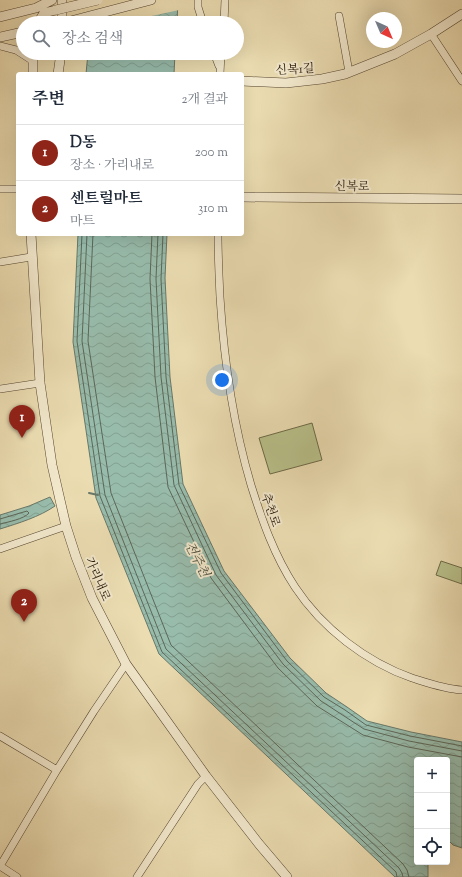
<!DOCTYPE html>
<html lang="ko">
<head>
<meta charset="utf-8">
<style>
  :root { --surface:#fff; --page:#f6f6f7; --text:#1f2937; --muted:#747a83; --line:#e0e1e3; --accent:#8f2418 }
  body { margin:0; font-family:"Sorts Mill Goudy","Noto Serif KR",serif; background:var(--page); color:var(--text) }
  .controls { position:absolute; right:12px; bottom:12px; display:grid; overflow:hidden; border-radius:4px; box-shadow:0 4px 16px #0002 }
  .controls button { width:36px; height:36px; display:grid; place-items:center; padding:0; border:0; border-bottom:1px solid var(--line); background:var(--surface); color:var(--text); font:20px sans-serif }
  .compass { position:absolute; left:366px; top:12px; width:36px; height:36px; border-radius:50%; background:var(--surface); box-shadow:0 4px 16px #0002; rotate:136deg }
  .you { position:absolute; left:222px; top:380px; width:14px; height:14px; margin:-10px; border:3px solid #fff; border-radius:50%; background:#1a73e8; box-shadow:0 0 0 6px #1a73e833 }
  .badge { display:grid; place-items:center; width:26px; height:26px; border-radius:50%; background:var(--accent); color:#fff; font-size:13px; font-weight:700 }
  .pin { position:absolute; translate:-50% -33px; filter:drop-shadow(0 1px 2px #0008) }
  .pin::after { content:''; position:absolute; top:21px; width:14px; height:12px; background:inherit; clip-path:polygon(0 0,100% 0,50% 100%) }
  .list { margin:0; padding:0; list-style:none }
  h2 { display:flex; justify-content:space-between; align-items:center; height:52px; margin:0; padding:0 16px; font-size:17px }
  h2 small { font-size:13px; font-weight:400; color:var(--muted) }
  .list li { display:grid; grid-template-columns:26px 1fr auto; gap:12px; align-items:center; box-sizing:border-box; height:56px; padding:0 16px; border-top:1px solid var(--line) }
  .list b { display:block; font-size:15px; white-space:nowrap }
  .list p { margin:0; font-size:13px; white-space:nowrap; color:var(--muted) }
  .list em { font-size:13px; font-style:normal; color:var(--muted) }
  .icon { flex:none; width:22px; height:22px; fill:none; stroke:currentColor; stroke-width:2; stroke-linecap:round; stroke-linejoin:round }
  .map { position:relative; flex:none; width:462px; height:877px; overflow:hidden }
  .search { position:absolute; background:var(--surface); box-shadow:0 4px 16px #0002; left:16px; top:16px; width:228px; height:44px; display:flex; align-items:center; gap:10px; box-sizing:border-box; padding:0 14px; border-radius:22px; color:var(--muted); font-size:15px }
  .panel { position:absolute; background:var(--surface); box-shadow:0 4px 16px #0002; left:16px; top:72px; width:228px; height:164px; border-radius:4px }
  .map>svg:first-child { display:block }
</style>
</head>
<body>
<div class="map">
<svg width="462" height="877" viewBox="0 0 462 877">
  <defs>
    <pattern id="water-waves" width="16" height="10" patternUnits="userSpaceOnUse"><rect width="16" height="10" fill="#98bcac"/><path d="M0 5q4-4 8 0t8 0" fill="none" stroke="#83a192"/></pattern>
  </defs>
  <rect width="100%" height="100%" fill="#ebdcb1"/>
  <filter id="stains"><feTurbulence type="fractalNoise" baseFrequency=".005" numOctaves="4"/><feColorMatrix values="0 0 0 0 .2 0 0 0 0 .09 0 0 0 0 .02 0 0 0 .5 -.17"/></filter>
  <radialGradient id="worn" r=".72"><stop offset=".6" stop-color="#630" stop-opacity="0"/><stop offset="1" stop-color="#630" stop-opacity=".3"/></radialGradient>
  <path fill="#b8c08a" stroke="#6c6947" d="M312 423 322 460 270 474 259 438Z
    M441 561 462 568V584L436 575Z"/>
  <path fill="url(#water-waves)" stroke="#687869" d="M178 0 177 23H91Z
    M88 53H175L174 74H86Z
    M78 234H167L165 278 170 377 183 484 224 571 290 658 326 693 347 707 367 721 411 732 462 742V848L453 845 447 839V760H417V862H428V877H395L159 654 96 498 73 342Z
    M50 497 55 506C39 517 19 523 0 529V515L29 506Z"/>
  <path fill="#ebdcb1" d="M92 0H180L179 10 120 23H89Z"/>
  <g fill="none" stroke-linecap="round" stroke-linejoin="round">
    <path stroke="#5c6758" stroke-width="1" d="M82 234 77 341 100 496 162 652 396 872 397 877
      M87 234 82 341 105 495 166 649 399 868 402 873 403 877
      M93 234 88 341 111 493 171 645 403 864 407 870 409 877
      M152 234 150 279 155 377 168 487 211 578 278 668 317 706 363 735 408 747 462 757
      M158 234 156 279 161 377 174 485 216 575 283 664 321 701 364 729 409 741 462 751
      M163 234 161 279 166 377 179 485 221 573 287 661 324 697 345 710 366 725 410 736 462 746
      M0 519 27 511 29 513C24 519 8 522 0 524"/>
    <path stroke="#687869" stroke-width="2" d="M89 493 98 495"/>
    <g stroke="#54442f" stroke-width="8">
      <path id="minor" d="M198 0V7L203 23
        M339 16 349 72
        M224 23 225 0
        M431 34 462 81
        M0 46 16 50 33 61
        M214 53 219 66
        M220 74 221 53
        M0 189H18
        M218 234C218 255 219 276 220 297 224 361 233 424 251 485 262 520 274 555 295 587 322 628 366 662 412 678 428 683 445 689 462 690
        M0 262 31 257
        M0 389 40 383
        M0 549 66 526
        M0 736 57 770
        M0 866 57 770 94 711 126 664
        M0 866 17 877
        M137 877 198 784 206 776"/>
    </g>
    <g stroke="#54442f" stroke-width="10">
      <path id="tertiary" d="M0 17 36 8 52 0
        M38 23 44 13 56 10
        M62 23V0
        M63 23 151 0
        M0 37 23 32
        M33 53V74
        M58 74 61 53
        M242 81 286 83 322 79 345 74 395 54 431 34 462 14
        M242 197 462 199
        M31 234 40 383 52 465 66 526 76 557 92 598 126 664 206 776 259 844 287 877"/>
    </g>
    <use href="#minor" stroke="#f2e8cc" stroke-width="7"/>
    <use href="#tertiary" stroke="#f2e8cc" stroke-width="9"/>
    <g stroke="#54442f" stroke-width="10" stroke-linecap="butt">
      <path id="tertiary-bridge" d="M56 10 98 0"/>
    </g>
    <use href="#tertiary-bridge" stroke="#f2e8cc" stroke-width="9"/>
  </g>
  <g text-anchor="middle" stroke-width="4" stroke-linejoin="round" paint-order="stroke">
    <g font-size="12" fill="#211204" stroke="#f2e8cc">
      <text transform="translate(295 69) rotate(-3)" y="4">신복1길</text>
      <text transform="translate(352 186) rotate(1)" y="4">신복로</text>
      <text transform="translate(271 510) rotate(71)" y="4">추천로</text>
      <text transform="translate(98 579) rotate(67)" y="4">가리내로</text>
    </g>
    <g font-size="13" font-style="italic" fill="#4b4e3f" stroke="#f2e8cc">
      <text transform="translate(198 559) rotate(63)" y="5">전주천</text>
    </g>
  </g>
  <rect width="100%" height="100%" filter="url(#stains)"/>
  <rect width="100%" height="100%" fill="url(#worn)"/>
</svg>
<div class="controls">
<button>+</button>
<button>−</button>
<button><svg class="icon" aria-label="locate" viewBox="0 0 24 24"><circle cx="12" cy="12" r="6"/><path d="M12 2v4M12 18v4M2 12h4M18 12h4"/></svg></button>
</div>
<svg class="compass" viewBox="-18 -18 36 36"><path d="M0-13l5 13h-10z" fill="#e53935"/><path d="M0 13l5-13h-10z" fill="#747a83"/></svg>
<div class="you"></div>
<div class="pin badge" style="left:22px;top:438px">1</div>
<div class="pin badge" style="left:24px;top:622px">2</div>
<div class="search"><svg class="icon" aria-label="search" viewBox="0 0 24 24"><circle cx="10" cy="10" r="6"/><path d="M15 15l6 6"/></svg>장소 검색</div>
<section class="panel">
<h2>주변<small>2개 결과</small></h2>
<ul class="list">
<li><span class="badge">1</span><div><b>D동</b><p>장소 · 가리내로</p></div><em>200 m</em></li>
<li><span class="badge">2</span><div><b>센트럴마트</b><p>마트</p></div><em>310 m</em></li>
</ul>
</section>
</div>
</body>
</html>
